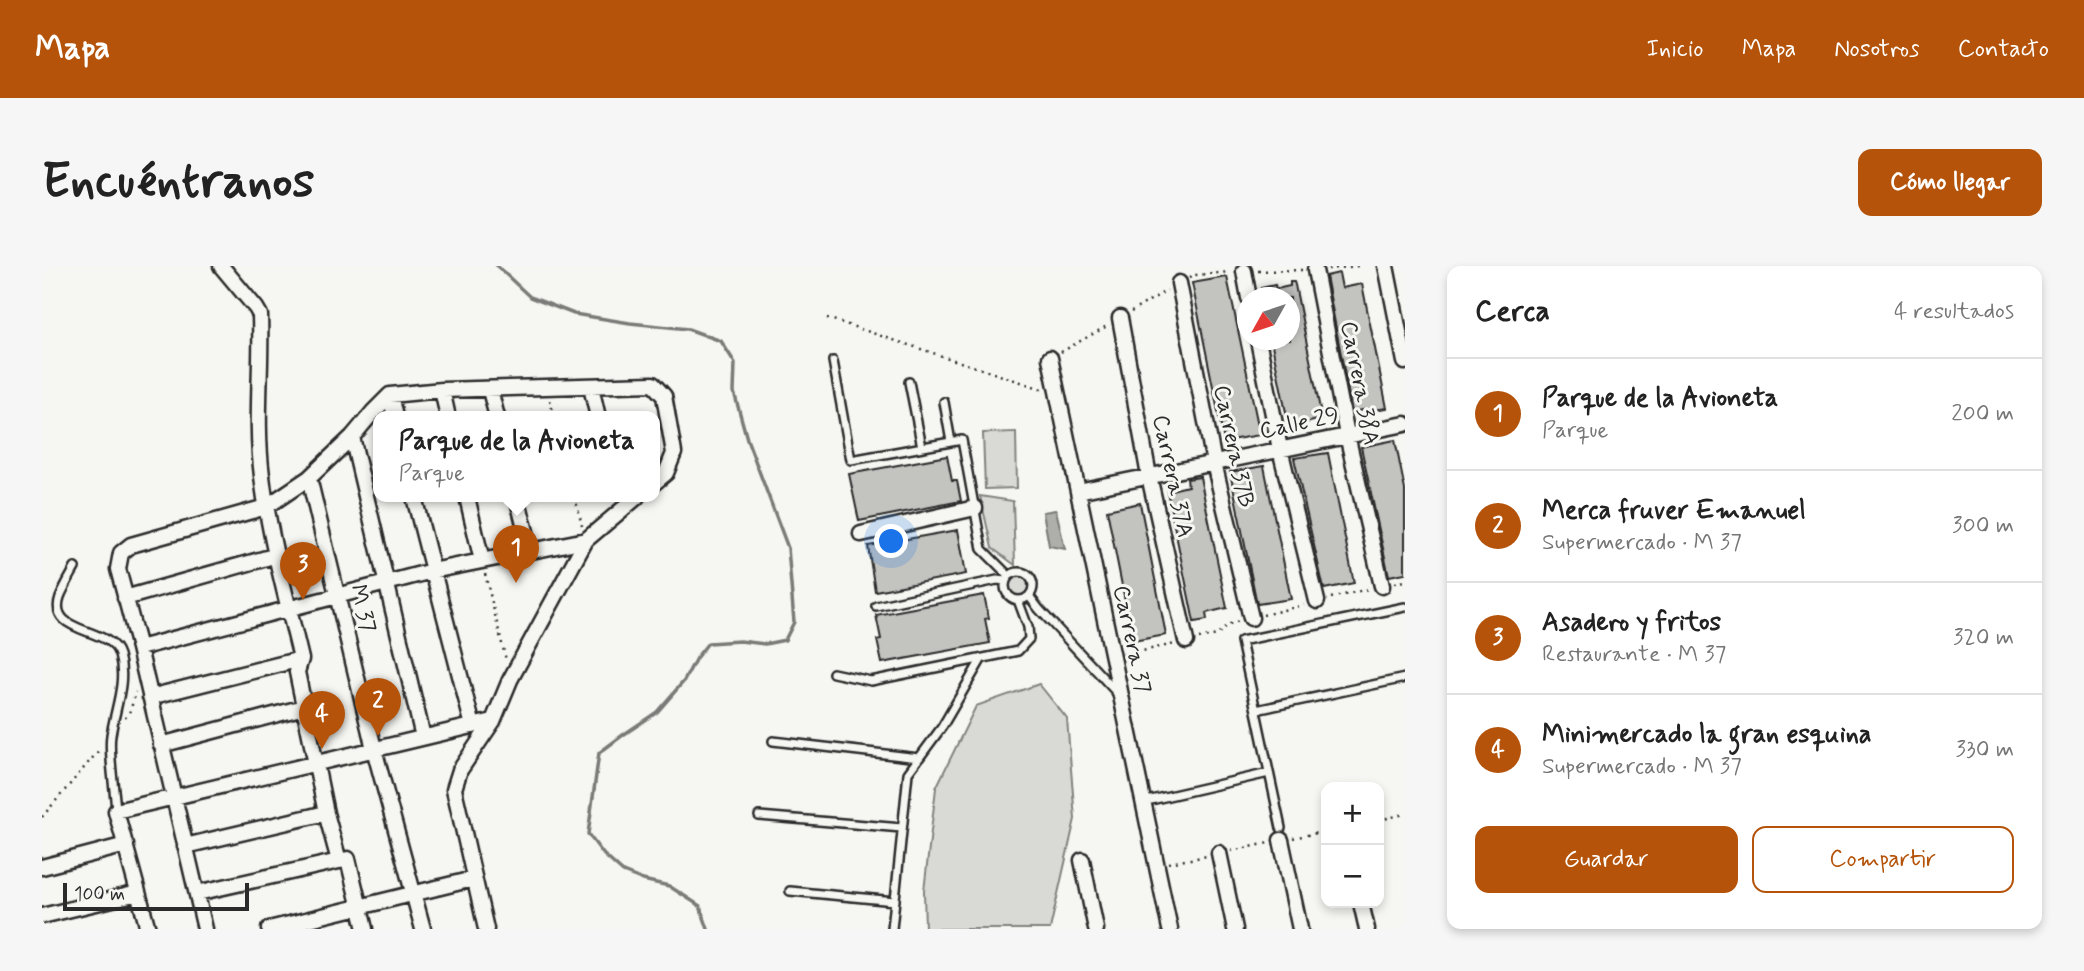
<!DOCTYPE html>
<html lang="es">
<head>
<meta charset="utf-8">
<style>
  :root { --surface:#fff; --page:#f6f6f6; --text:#222; --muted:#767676; --line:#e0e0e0; --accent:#b45309 }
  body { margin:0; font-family:Mynerve,sans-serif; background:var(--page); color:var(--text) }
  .controls { position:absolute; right:21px; bottom:21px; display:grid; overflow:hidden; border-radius:14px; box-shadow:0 4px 10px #0003 }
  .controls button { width:63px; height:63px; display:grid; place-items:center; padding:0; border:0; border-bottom:2px solid var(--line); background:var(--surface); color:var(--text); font:35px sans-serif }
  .compass { position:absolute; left:1195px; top:21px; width:63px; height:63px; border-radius:50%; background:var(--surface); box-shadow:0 4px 10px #0003; rotate:230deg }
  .scale { position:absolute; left:21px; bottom:18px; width:186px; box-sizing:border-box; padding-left:7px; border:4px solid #2b2b2b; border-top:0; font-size:19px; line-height:24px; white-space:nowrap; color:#2b2b2b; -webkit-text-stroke:5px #f6f6f2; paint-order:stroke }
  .you { position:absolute; left:850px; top:276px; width:24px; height:24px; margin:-18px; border:5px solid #fff; border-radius:50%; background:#1a73e8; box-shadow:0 0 0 10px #1a73e833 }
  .badge { display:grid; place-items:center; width:46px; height:46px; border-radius:50%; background:var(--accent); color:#fff; font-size:23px; font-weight:700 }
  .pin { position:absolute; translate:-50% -58px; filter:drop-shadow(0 2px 4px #0008) }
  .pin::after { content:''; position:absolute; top:37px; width:24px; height:21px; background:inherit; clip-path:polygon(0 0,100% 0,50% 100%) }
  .popup { position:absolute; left:331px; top:145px; width:287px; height:91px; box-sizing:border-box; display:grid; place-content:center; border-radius:14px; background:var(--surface); filter:drop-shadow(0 2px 5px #0005); font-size:23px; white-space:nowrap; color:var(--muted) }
  .popup b { font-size:26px; color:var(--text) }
  .popup::after { content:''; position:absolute; left:50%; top:100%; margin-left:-14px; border:14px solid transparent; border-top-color:var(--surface) }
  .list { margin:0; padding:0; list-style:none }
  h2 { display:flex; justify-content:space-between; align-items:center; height:91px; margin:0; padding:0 28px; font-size:30px }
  h2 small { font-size:23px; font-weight:400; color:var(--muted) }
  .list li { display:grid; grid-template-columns:46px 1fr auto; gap:21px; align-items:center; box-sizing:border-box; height:112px; padding:0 28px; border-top:2px solid var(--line) }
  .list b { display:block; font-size:26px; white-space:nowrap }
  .list p { margin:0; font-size:23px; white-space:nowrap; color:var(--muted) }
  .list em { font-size:23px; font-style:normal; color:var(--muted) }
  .actions { display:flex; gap:14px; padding:21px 28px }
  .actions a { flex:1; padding:16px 0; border:2px solid var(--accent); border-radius:14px; text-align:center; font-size:24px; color:var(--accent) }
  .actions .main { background:var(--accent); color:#fff }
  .map { position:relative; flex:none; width:1363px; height:663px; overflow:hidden; border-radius:14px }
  header { display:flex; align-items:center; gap:42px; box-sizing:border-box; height:98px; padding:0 35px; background:var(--accent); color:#fff }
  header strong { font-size:33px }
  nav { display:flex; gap:38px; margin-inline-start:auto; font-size:24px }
  .intro { display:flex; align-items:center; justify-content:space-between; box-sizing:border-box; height:168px; padding:0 42px }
  h1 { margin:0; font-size:49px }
  .button { padding:18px 32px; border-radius:14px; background:var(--accent); color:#fff; font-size:24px; font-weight:700 }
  main { display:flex; gap:42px; padding:0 42px }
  aside { flex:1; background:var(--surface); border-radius:14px; box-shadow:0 4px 10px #0003 }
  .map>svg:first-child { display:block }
</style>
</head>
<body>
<header>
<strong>Mapa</strong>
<nav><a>Inicio</a><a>Mapa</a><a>Nosotros</a><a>Contacto</a></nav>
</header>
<div class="intro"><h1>Encuéntranos</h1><a class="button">Cómo llegar</a></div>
<main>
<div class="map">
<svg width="1363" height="663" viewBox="0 0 1363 663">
  <rect width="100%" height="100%" fill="#f6f6f2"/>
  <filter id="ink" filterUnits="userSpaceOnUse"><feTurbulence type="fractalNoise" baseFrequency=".0143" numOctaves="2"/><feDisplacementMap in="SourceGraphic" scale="14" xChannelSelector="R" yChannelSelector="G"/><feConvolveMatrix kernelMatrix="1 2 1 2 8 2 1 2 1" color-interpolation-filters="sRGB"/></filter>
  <g filter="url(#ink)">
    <path fill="#d9d9d5" stroke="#828280" stroke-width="2" d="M974 166 975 222 943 223 941 167Z
      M938 230 971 235 973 299 950 282Z
      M963 320a14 14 0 1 1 28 0a14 14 0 1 1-28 0Z
      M997 418 1025 453 1033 553 1008 663H883L882 625 894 522 934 440Z"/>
    <path fill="#aeaeab" stroke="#7a7a78" stroke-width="2" d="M1014 244 1023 283 1007 280 1001 246Z"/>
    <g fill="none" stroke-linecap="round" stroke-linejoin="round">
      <path stroke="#7a7a78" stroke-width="3.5" d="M455 0 488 31 532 48 588 57 646 63 679 75 693 97 692 126 705 173 746 282 752 356 743 374 723 378 698 375 666 377 654 392 642 415 615 446 581 469 557 487 546 568 562 589 581 606 601 614 627 620 658 640 666 663"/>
    </g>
    <path fill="#c3c3c0" stroke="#2b2b2b" stroke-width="2" d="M1297 7 1300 22 1320 18 1345 142 1332 144V142L1310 146 1284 10Z
      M1185 11 1218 169 1182 175 1150 17Z
      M1248 16H1252L1253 19 1280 153 1247 161 1229 74H1248V32H1216V27L1220 26 1219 22 1233 19 1234 23 1248 20Z
      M1353 174 1363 224V307L1347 310 1319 181Z
      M1286 187 1312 317 1282 323 1252 192Z
      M905 190 910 215H915L919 235 817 255 807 208Z
      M1222 200 1249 333 1215 338 1188 206Z
      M1158 211 1185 342 1164 347 1165 354 1152 356 1125 225 1146 220 1145 213Z
      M1098 237 1124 369 1091 375 1065 244Z
      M916 264 924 308 833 325 826 280Z
      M942 329 947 352 943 353 948 377 840 397 835 374 839 373 834 349Z"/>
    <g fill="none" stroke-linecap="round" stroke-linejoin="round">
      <g stroke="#2b2b2b" stroke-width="12">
        <path id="lane" d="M791 95 809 194 920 174 940 283 967 310
          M867 116 880 181
          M902 136 909 176
          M33 302C28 311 22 321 18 331 5 369 69 360 77 389 85 416 73 442 69 469 66 487 73 525 74 545
          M963 320a14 14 0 1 1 28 0a14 14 0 1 1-28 0Z
          M987 330 997 343 1076 428
          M834 340 955 314 964 315
          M791 407 829 415 976 385 987 373 986 361 976 334
          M1214 444 1363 412
          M731 475 877 492
          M1109 534 1227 507
          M717 550 860 562
          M1239 562 1199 375 1363 341
          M748 625 853 635
          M850 663 866 507 900 461 939 394"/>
      </g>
      <g stroke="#2b2b2b" stroke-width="19">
        <path id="street" d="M179 0 214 42 218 49C220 103 213 156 220 210 227 271 245 333 259 393L255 406 284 547 297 595
          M1344 0 1363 96
          M1273 4 1305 169 1340 320
          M1202 5 1207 32
          M1137 17 1172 197 1209 352
          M1078 52 1107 210 1144 375
          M1216 74 1238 183 1275 335
          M1008 92 1128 663
          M549 121 556 151
          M400 124 406 151
          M448 124 455 151
          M348 129 353 151
          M310 171 381 471
          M267 212 332 483 381 663
          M1036 225 1363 158
          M372 231 431 460
          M425 231 440 295
          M475 231 489 285
          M819 268 933 242
          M83 332 235 289
          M97 382 390 305 544 274
          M108 431 259 393
          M119 479 262 441
          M1239 574 1258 663
          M143 580 284 547
          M1177 587 1193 663
          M1040 594 1054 663
          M0 601 84 579
          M155 627 306 593 323 663
          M1319 637 1325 663
          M0 650 96 627
          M106 663 74 545 451 455
          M163 663 97 382 76 303 79 287 89 279 224 241 267 212 310 171 331 146 348 129 400 124 611 118 622 130 632 187 624 207 612 217
          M227 663 431 613
          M444 663 412 523 418 504 451 455 468 414 544 274 595 231"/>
      </g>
      <path stroke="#2b2b2b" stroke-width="2.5" stroke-dasharray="2 5" stroke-linecap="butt" d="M1286 3 1317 0
        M1216 5 1262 4
        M1147 12 1154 9 1188 6
        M1089 46 1125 24
        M785 52 1003 124
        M1019 86 1065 60
        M508 134 512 151
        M533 231 540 260
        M443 308 464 394
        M1353 317 1363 315
        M1289 332 1326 323
        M1221 349 1262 339
        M1157 373 1175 369 1185 359 1197 355
        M1081 389 1133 378
        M83 452 88 445 94 426
        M0 551 59 482
        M1337 554 1363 548
        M1251 572 1284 565
        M1189 585 1227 577
        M1127 597 1165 590"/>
      <use href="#lane" stroke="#f6f6f2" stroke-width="7"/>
      <use href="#street" stroke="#f6f6f2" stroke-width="14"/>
    </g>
  </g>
  <g text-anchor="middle" stroke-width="6" stroke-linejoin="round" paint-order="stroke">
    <g font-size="23" fill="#2b2b2b" stroke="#f6f6f2">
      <text transform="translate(1319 117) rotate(79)" y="8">Carrera 38A</text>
      <text transform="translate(1257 156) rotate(-12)" y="8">Calle 29</text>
      <text transform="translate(1193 180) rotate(78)" y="8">Carrera 37B</text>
      <text transform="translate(1132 210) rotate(78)" y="8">Carrera 37A</text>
      <text transform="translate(322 342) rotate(77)" y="8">M 37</text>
      <text transform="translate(1091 373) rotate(78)" y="8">Carrera 37</text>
    </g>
  </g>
</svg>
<div class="controls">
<button>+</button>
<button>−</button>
</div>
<svg class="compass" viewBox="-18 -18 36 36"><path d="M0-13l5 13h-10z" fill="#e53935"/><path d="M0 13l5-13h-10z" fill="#767676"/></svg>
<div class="scale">100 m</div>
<div class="you"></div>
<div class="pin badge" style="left:474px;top:317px">1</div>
<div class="popup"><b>Parque de la Avioneta</b>Parque</div>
<div class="pin badge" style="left:336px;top:470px">2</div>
<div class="pin badge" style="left:261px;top:334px">3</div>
<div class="pin badge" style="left:280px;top:483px">4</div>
</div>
<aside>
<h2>Cerca<small>4 resultados</small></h2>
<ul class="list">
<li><span class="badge">1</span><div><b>Parque de la Avioneta</b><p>Parque</p></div><em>200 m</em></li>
<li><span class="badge">2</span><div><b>Merca fruver Emanuel</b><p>Supermercado · M 37</p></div><em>300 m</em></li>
<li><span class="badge">3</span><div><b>Asadero y fritos</b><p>Restaurante · M 37</p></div><em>320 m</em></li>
<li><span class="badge">4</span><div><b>Minimercado la gran esquina</b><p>Supermercado · M 37</p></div><em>330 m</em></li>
</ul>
<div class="actions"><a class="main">Guardar</a><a>Compartir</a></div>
</aside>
</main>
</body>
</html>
